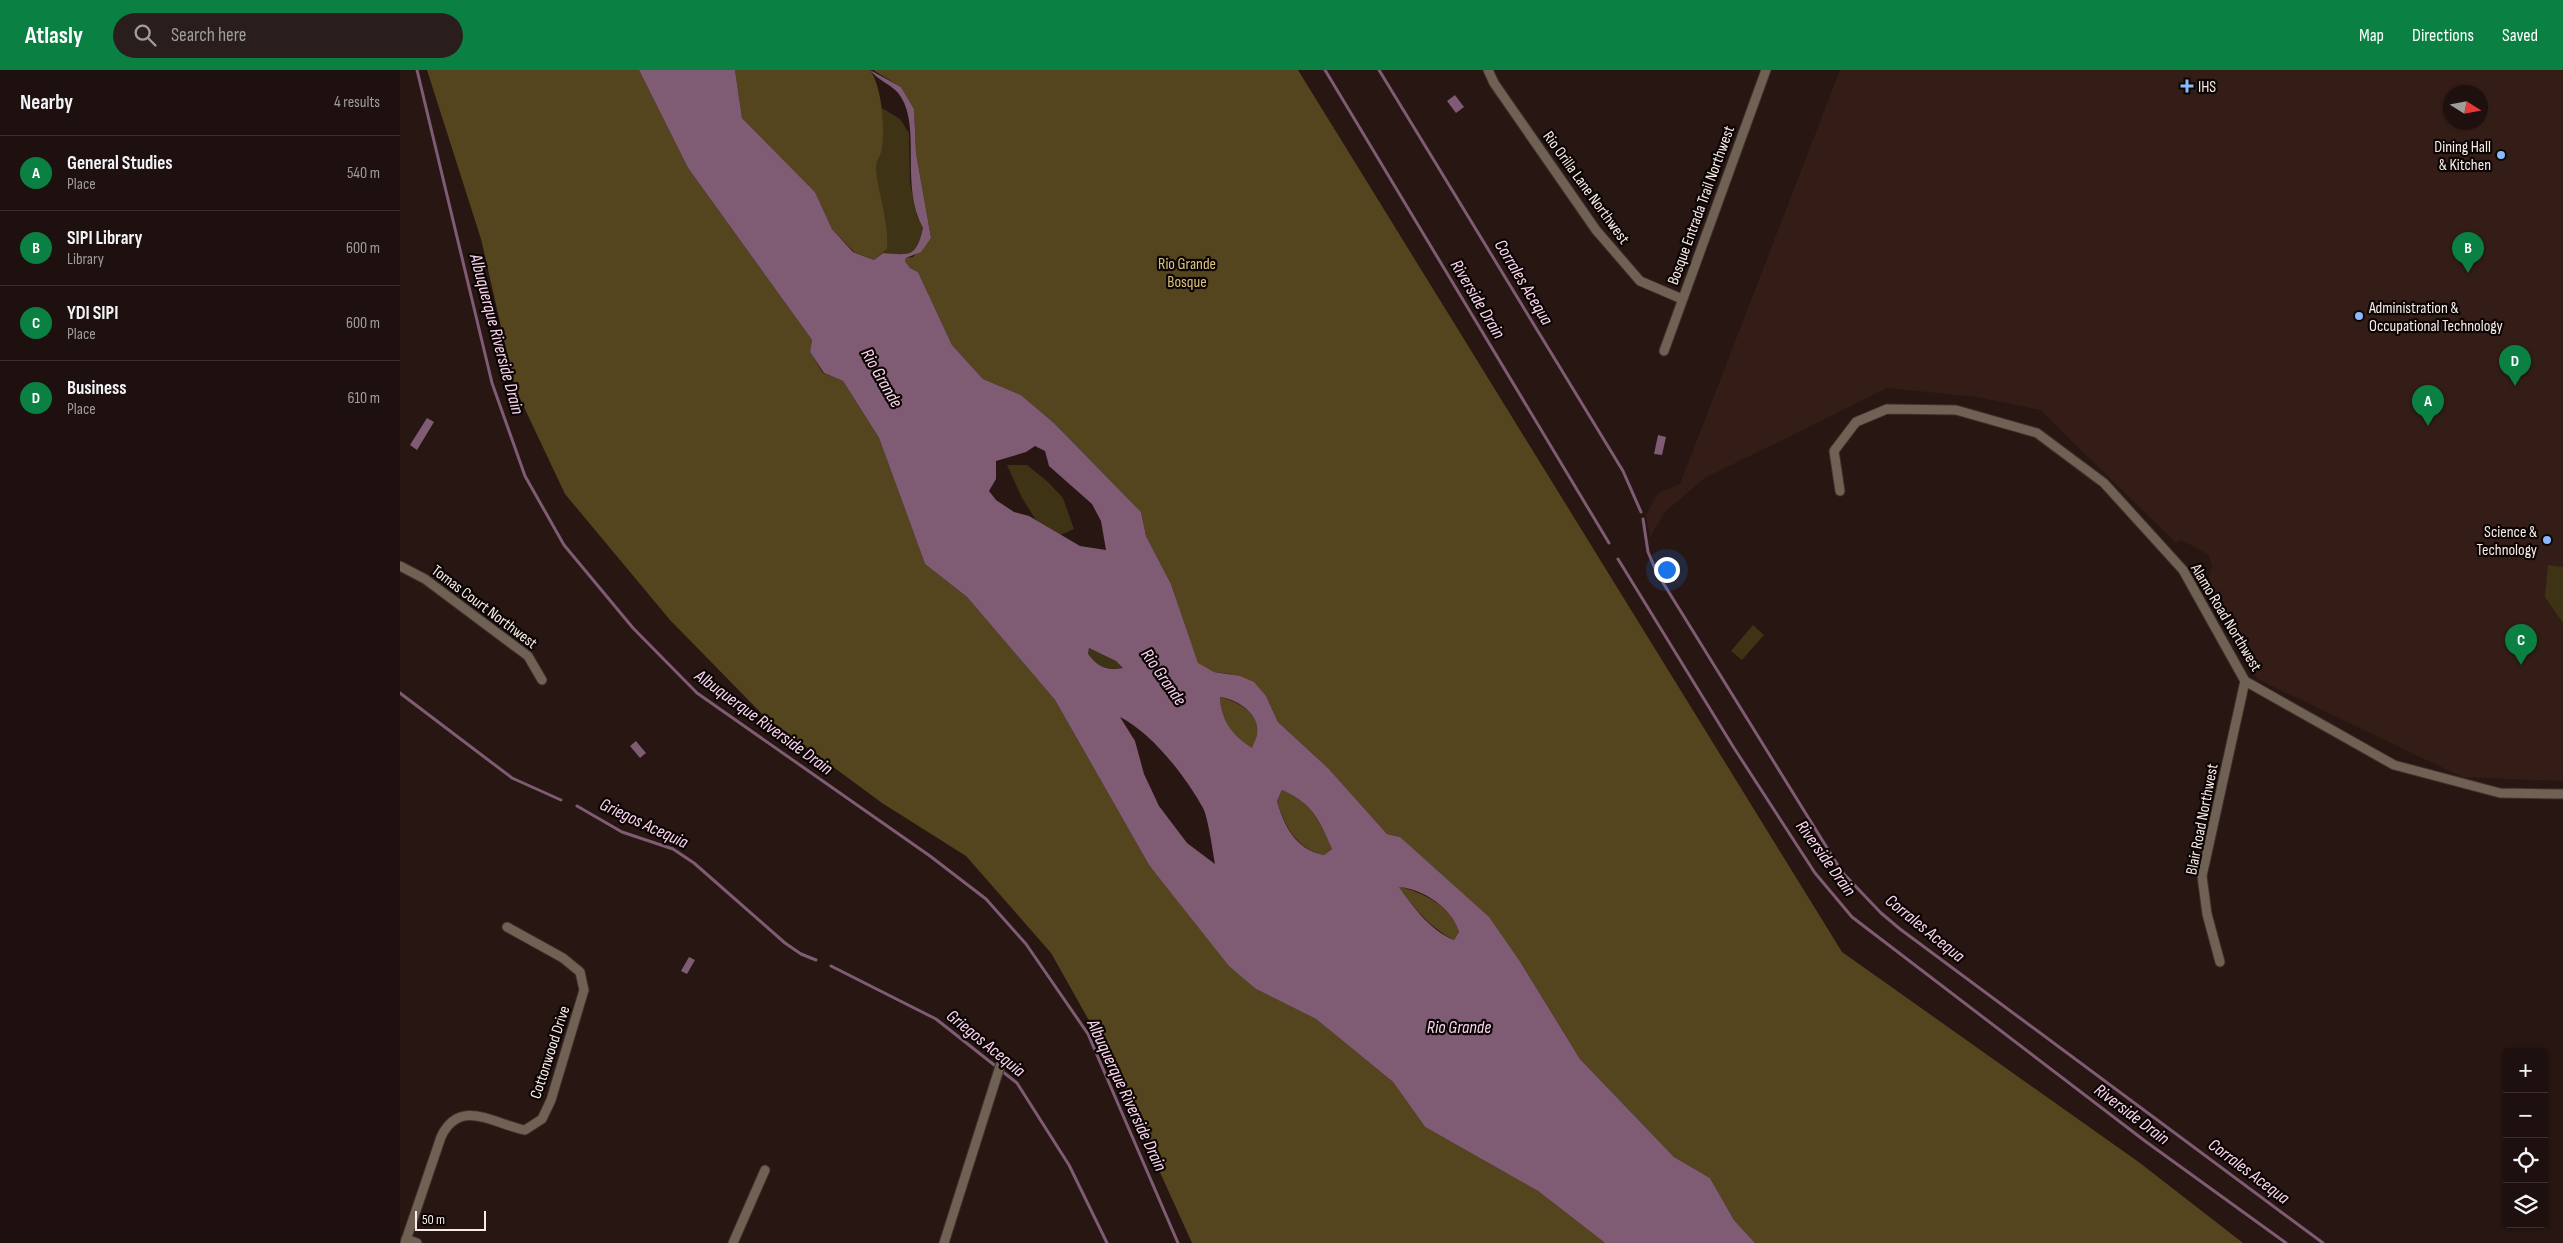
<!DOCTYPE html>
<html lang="en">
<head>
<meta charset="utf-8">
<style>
  :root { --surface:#1d100e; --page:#2a1e1c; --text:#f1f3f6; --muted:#a09d9e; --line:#3b302e; --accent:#0b8043 }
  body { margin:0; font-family:"Sofia Sans Condensed",sans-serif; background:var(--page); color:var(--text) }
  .controls { position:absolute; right:15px; bottom:15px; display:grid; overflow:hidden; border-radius:5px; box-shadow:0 1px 4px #0004 }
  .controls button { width:45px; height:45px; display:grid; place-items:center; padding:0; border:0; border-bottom:1px solid var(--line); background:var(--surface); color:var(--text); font:25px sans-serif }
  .compass { position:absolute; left:2043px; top:15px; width:45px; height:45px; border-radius:50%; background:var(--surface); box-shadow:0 1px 4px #0004; rotate:101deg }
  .scale { position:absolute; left:15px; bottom:12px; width:71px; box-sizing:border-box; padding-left:5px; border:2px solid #f8ebe8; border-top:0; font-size:14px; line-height:18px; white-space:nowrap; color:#f8ebe8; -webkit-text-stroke:4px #0b0504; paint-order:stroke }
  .you { position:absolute; left:1266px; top:499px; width:18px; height:18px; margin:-12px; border:4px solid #fff; border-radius:50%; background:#1a73e8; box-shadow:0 0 0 8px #1a73e833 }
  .badge { display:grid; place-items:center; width:32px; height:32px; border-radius:50%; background:var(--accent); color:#fff; font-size:16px; font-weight:700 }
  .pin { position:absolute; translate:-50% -41px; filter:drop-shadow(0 1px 2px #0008) }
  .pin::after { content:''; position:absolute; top:26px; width:18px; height:15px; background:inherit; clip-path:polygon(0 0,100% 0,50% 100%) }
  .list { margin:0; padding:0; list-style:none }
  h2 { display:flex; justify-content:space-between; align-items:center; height:65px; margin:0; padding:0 20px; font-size:21px }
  h2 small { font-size:16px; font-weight:400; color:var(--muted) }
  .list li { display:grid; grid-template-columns:32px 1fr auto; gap:15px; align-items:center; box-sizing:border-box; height:75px; padding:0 20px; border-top:1px solid var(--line) }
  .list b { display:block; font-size:19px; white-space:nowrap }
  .list p { margin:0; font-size:16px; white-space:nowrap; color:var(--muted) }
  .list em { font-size:16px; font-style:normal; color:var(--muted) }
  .icon { flex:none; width:28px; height:28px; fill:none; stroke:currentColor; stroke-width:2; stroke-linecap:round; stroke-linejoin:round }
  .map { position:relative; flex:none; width:2163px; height:1173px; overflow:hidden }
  header { display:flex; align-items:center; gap:30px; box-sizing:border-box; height:70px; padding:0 25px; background:var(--accent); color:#fff }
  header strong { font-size:24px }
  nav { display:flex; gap:28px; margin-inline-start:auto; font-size:18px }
  .search { width:350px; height:45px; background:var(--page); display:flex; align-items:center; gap:12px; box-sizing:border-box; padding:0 18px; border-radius:28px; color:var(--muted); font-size:19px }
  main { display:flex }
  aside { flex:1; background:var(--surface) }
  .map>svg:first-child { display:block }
</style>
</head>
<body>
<header>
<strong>Atlasly</strong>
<div class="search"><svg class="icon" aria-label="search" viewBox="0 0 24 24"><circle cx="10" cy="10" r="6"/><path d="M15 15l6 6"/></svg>Search here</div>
<nav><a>Map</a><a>Directions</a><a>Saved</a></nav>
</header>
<main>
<aside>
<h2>Nearby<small>4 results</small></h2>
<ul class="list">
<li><span class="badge">A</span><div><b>General Studies</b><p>Place</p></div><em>540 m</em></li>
<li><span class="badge">B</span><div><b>SIPI Library</b><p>Library</p></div><em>600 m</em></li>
<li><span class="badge">C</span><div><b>YDI SIPI</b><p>Place</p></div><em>600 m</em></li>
<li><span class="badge">D</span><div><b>Business</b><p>Place</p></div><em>610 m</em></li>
</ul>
</aside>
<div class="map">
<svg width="2163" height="1173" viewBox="0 0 2163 1173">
  <rect width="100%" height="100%" fill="#271612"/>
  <path fill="#341d17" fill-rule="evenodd" d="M1440 0H2163V711L2062 707 1857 609 1806 522 1812 496 1808 484 1781 470 1776 473 1640 340 1577 327 1487 318 1305 408 1265 442 1250 467 1246 445 1258 423 1280 414ZM2050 22H2080V52H2050Z"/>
  <path fill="#3e3314" d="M482 38 500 49 509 63 510 113 517 146 523 158C516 188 510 185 483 183L487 179 475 97 482 78Z
    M607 395H627L648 412 663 428 674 459 660 465 636 450 622 428Z
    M2148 495 2163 497V553L2145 527Z
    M1353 555 1364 565 1342 590 1331 581Z
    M689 578 716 591 723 598C706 600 698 598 688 584Z"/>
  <path fill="#54451e" d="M27 0H239L288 98 412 270 410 282 423 303 443 311 479 368 525 494 567 527 655 630 749 795 856 919 916 949 993 1012 1025 1057 1138 1121 1205 1173H792L700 970 651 883 566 786 482 733 363 645 270 550 165 424 115 318 81 169Z
    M335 0H470C482 17 485 57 482 78 481 86 475 92 476 100 479 127 489 153 487 179L474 190 454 182 432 159 415 122 342 48Z
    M473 0H898L1442 882 1740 1093 1843 1173H1355L1334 1150 1310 1108 1274 1087 1180 989 1121 893 1000 767 987 764 928 698 878 652 866 626 830 604 814 602 798 594 771 514 746 466 741 442 654 353 621 325 583 309 552 275 518 202 510 198 505 191 506 188 513 187 531 168 516 83 514 39 501 17Z
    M820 627C837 631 860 643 857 663 857 668 853 674 852 679 831 663 821 654 820 627Z
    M882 720C914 735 918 748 932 779L924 785C896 779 885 756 877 731Z
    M998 816C1024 823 1051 836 1059 862L1054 870C1030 858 1014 838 998 816Z"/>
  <path fill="#7f5b74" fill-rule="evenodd" d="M239 0H335L342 48 415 122 432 159 453 182 474 190 483 183C510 185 516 188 523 158 500 116 521 59 501 27 494 15 478 11 470 0L501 17 514 39 516 83 531 168 521 182 506 188 505 191 510 198 518 202 552 275 583 309 621 325 654 353 741 442 746 466 771 514 798 593 814 602 840 606 854 612 866 626 878 652 928 698 987 764 1000 767 1089 847 1121 893 1180 989 1274 1087 1310 1108 1334 1150 1355 1173H1205L1138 1121 1025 1057 993 1012 916 949 856 919 829 896 749 795 655 630 567 527 525 494 479 368 443 311 424 303 410 282 412 270 288 98ZM635 376 645 381 649 396 692 434 701 451 706 480 680 476 629 446 614 442 596 430 589 421 596 409V391L626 382ZM689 578 716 591 723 598C706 601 698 597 688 584ZM820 627C837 629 860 644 857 663 857 668 853 674 852 678 832 665 821 651 820 627ZM720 647C752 663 786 707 803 738 808 747 813 783 815 794L787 773 759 736 744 704 735 671ZM882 720C914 735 918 748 932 779L924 785C896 780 884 756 877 731ZM999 817C1023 819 1052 838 1059 862L1054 870C1030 860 1014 838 999 817Z
    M1055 25 1064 37 1056 43 1047 31Z
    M27 348 34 352 17 380 10 375Z
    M1258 365 1266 367 1262 385 1254 384Z
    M236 671 246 683 240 688 230 676Z
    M289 887 295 890 287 904 281 901Z"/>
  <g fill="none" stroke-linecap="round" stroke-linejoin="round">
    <path stroke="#7f5b74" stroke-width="3" d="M17 0 92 313 125 406 164 475 233 558 297 623 530 786 586 829 626 874 688 964 778 1173
      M925 0 1209 473
      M979 0 1223 401 1241 442
      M1243 449 1248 482 1257 503 1442 802 1481 843 1500 859 1923 1173
      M1218 489 1334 678 1415 803 1452 847 1745 1071 1886 1173
      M0 623 112 708 161 730
      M177 736 222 762 273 779 294 793 385 873 401 884 416 890
      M431 896 536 949 617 1013 669 1095 707 1173"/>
    <g stroke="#40302c" stroke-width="11">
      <path id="street" d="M1088 0 1094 13 1196 160 1240 211 1282 229
        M1264 281 1366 0
        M1440 421 1434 381 1456 352 1487 339 1556 340 1637 363 1704 413 1783 500 1845 611 1994 695 2100 723 2163 724
        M0 496 25 509 128 586 142 610
        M1820 892 1807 844 1802 806 1845 611
        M6 1169 17 1173
        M5 1173 41 1067C60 1027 94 1054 125 1060L142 1049 151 1030 184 920 180 902 163 888 107 857
        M333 1173 365 1100
        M544 1173 602 990"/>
    </g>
    <use href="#street" stroke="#706155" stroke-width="9"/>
  </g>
  <g fill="#88bafc" stroke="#0b0504" stroke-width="2">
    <path d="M1784.5 8.5h5v5h5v5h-5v5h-5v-5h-5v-5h5z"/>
    <circle cx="2101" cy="85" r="5"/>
    <circle cx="1959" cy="246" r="5"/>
    <circle cx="2147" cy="470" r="5"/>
  </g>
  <g text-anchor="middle" stroke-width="4.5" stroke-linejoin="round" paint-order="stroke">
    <g font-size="16" fill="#f8ebe8" stroke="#0b0504" text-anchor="start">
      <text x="1798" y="22">IHS</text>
      <text x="2091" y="82" text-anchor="end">Dining Hall<tspan x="2091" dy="18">&amp; Kitchen</tspan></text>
      <text x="1969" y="243">Administration &amp;<tspan x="1969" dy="18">Occupational Technology</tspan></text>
      <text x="2137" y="467" text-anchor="end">Science &amp;<tspan x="2137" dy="18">Technology</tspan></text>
    </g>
    <g font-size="16" fill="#f8ebe8" stroke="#0b0504">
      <text transform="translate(1187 117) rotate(54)" y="6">Rio Orilla Lane Northwest</text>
      <text transform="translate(1300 135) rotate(-70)" y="6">Bosque Entrada Trail Northwest</text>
      <text transform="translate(85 536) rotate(37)" y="6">Tomas Court Northwest</text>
      <text transform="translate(1827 547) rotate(59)" y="6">Alamo Road Northwest</text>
      <text transform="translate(1801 749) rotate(-79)" y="6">Blair Road Northwest</text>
      <text transform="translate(149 982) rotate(-72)" y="6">Cottonwood Drive</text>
    </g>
    <g font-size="16" fill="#dcc381" stroke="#0b0504">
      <text x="787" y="199">Rio Grande<tspan x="787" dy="18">Bosque</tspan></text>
    </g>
    <g font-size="18" font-style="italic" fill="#fbd5ee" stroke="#0b0504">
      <text transform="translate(1124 212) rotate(59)" y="6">Corrales Acequa</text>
      <text transform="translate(1078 229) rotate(59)" y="6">Riverside Drain</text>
      <text transform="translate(97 264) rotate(75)" y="6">Albuquerque Riverside Drain</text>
      <text transform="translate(482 308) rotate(60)" y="6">Rio Grande</text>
      <text transform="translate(764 607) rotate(55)" y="6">Rio Grande</text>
      <text transform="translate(364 652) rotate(36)" y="6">Albuquerque Riverside Drain</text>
      <text transform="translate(244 753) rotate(25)" y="6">Griegos Acequia</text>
      <text transform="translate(1426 788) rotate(54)" y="6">Riverside Drain</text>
      <text transform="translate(1525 858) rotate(39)" y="6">Corrales Acequa</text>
      <text x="1059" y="963">Rio Grande</text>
      <text transform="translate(586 973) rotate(39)" y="6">Griegos Acequia</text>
      <text transform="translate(727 1025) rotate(65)" y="6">Albuquerque Riverside Drain</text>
      <text transform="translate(1732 1044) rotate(37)" y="6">Riverside Drain</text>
      <text transform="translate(1849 1101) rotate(37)" y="6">Corrales Acequa</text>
    </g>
  </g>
</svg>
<div class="controls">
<button>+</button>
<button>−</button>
<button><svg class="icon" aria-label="locate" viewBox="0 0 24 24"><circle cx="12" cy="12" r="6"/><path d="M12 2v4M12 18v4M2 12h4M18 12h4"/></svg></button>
<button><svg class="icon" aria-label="layers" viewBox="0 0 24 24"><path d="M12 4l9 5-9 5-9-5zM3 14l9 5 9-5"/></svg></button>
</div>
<svg class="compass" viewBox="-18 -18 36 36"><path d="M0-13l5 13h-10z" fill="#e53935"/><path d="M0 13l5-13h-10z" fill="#a09d9e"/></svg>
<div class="scale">50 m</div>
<div class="you"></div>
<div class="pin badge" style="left:2028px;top:356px">A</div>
<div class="pin badge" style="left:2068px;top:203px">B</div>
<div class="pin badge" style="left:2121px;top:595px">C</div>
<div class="pin badge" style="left:2115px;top:316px">D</div>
</div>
</main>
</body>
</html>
